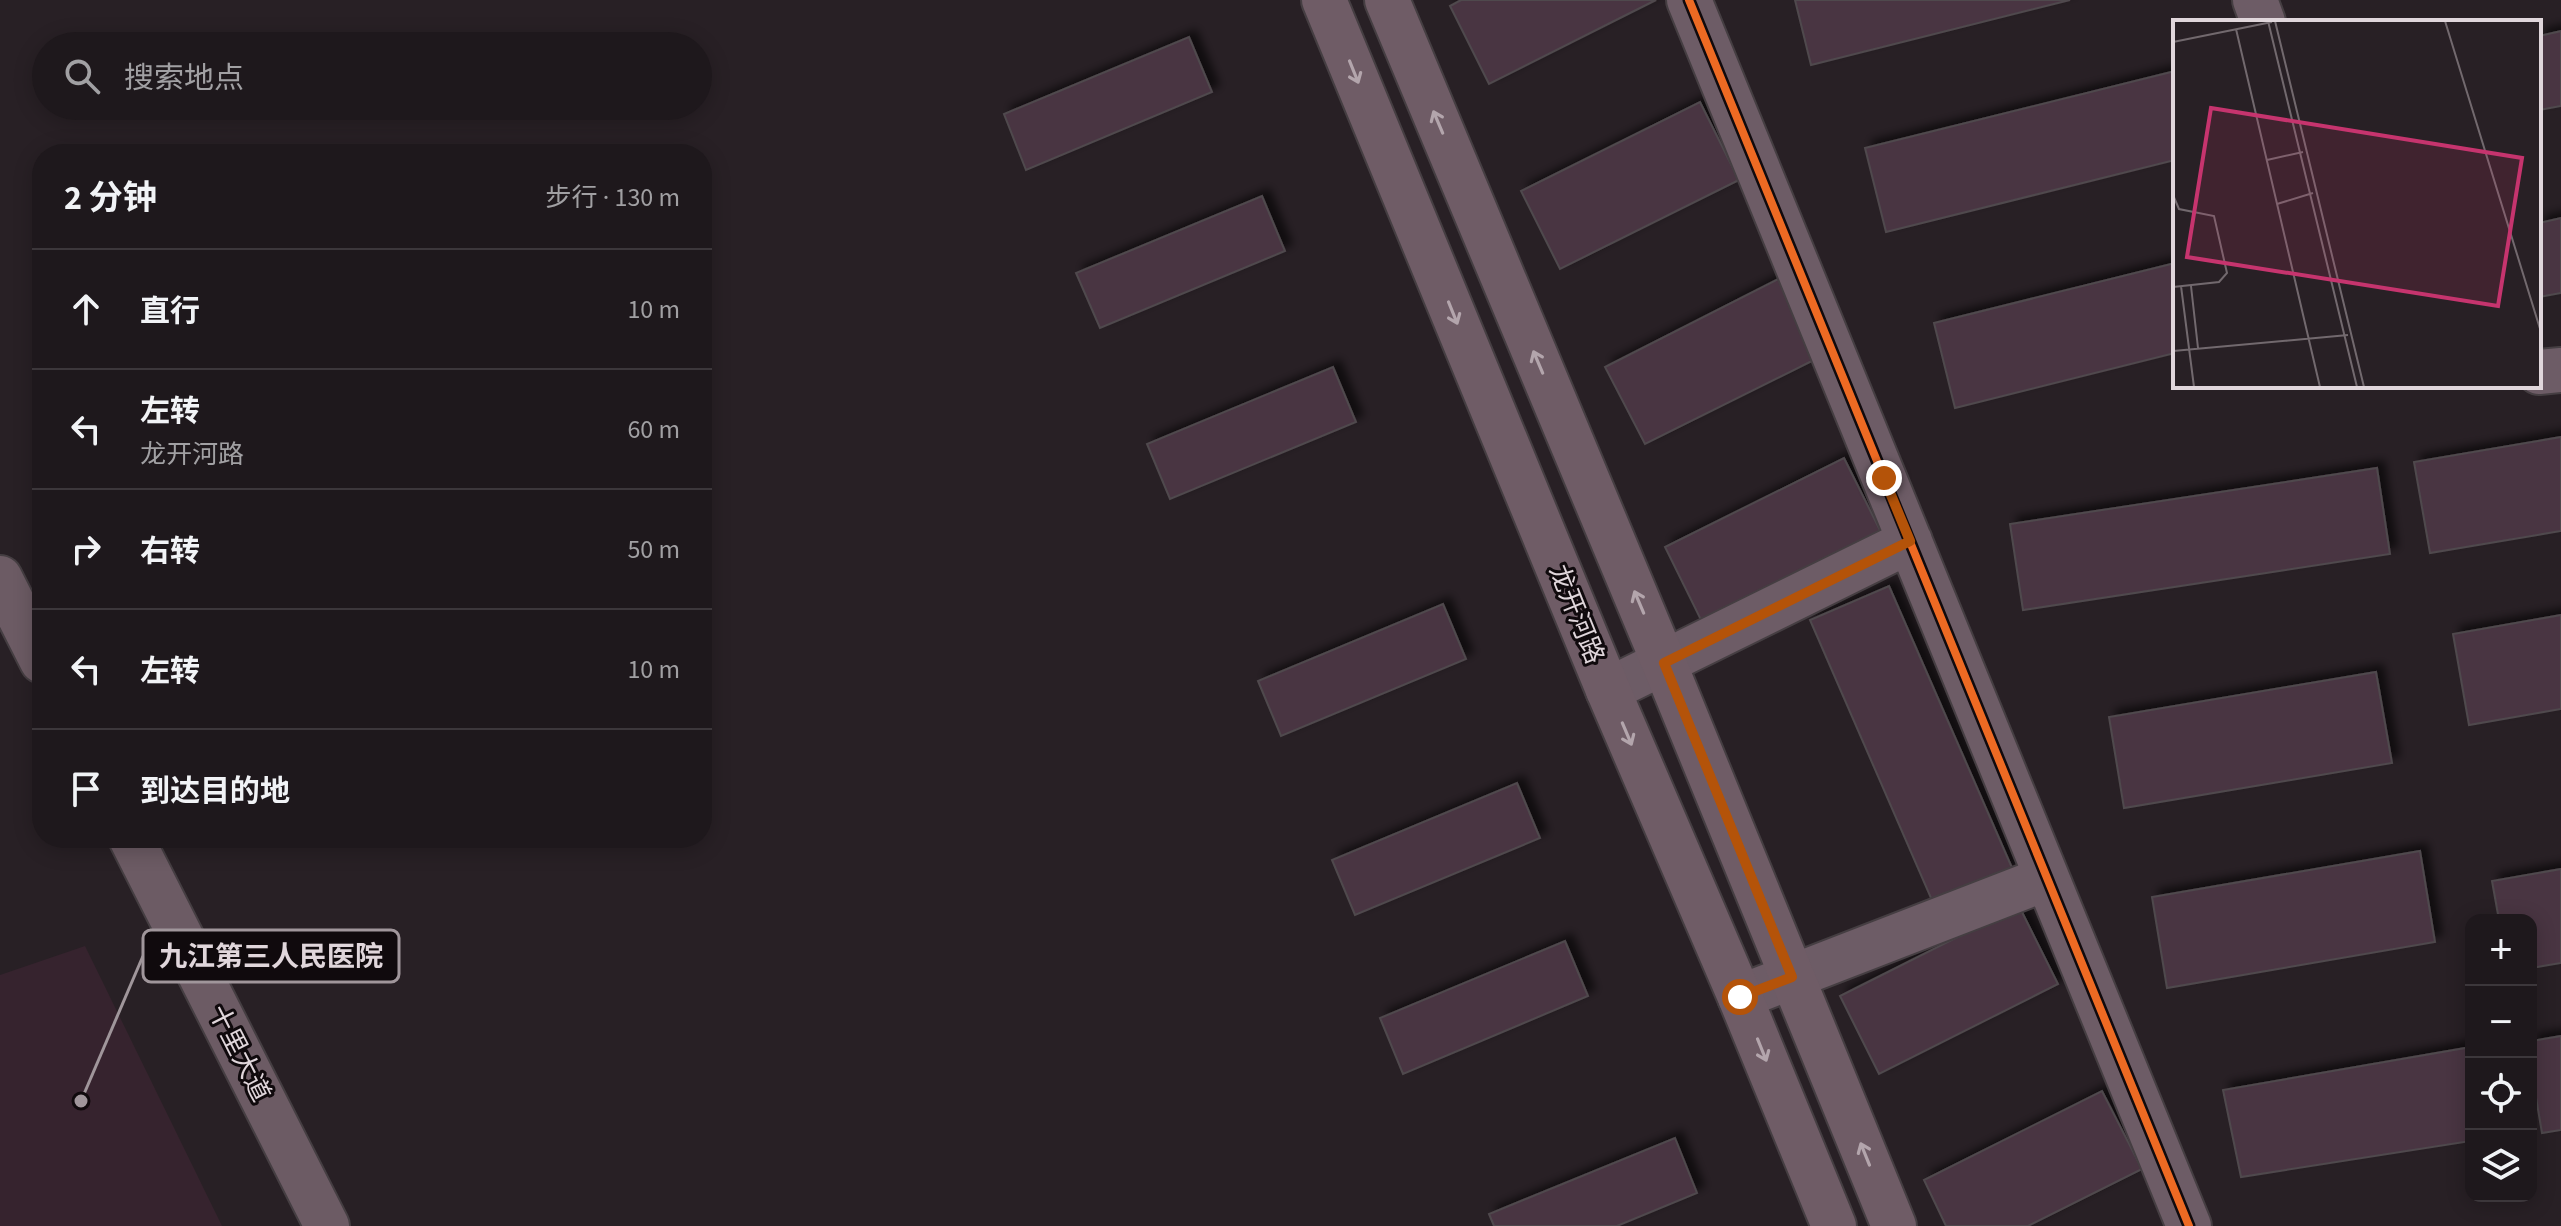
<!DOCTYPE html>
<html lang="zh">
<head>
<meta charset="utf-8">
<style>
  :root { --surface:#1e181c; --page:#2b2529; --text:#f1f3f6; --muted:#a1a0a3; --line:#3c373b }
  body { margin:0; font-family:"Source Sans 3","Noto Sans SC",sans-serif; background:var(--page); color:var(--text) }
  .controls { position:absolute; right:24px; bottom:24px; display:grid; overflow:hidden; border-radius:16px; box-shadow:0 4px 20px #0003 }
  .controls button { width:72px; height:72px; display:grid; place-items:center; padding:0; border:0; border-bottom:2px solid var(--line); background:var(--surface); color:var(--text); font:40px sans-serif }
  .stop { position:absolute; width:24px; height:24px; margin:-18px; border:6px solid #b45309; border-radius:50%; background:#fff }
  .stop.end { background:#b45309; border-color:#fff; box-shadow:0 2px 8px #0008 }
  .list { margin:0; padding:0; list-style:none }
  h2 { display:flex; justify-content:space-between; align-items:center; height:104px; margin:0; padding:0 32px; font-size:34px }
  h2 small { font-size:26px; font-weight:400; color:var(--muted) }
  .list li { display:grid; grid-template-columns:52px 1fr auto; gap:24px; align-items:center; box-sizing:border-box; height:120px; padding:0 32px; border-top:2px solid var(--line) }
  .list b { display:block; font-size:30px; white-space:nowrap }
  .list p { margin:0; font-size:26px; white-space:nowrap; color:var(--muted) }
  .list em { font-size:26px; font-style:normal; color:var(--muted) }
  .icon { flex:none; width:44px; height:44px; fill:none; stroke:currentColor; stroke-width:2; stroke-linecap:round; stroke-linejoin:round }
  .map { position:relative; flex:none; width:2561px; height:1226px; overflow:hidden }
  .search { position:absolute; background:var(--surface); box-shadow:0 4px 20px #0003; left:32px; top:32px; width:680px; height:88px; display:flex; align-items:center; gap:20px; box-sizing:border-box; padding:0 28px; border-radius:44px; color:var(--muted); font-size:30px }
  .panel { position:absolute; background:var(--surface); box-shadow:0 4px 20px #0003; left:32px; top:144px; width:680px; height:704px; border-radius:32px }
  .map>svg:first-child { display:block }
</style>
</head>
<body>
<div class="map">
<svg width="2561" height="1226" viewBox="0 0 2561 1226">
  <defs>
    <filter id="shadow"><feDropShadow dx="7" dy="-7" stdDeviation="4" flood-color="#0009"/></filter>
  </defs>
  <rect width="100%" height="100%" fill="#282025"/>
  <path fill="#36232e" d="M85 946 222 1226H0V975Z"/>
  <path fill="#493643" stroke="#50494d" stroke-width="2" filter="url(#shadow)" d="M1461 0H1656L1489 84 1450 6Z
    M1795 0H2070L1811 65Z
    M2561 31V106L2539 110V36Z
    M1189 37 1212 92 1026 170 1004 114Z
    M2175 71V160L1886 232 1865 148Z
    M1700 102 1739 180 1560 269 1521 191Z
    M1262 196 1285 251 1100 328 1076 273Z
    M2561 218V293L2539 297V223Z
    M2175 263V353L1955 408 1934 323Z
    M1784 276 1824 355 1645 444 1605 367Z
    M1333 367 1356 422 1170 499 1147 444Z
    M2561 437V531L2430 553 2414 462Z
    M1844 458 1883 536 1704 626 1665 547Z
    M2377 468 2390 554 2023 610 2010 524Z
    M1889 586 2013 870 1934 905 1810 620Z
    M1443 604 1466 659 1281 736 1258 681Z
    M2561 615V709L2469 725 2453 634Z
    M2376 672 2392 763 2124 808 2109 717Z
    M1517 783 1540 838 1355 915 1332 860Z
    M2420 851 2435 942 2167 988 2152 897Z
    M2561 869V963L2531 968V920H2499L2492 881Z
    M2019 906 2058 984 1879 1074 1840 996Z
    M1565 941 1588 996 1403 1074 1380 1018Z
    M2561 1036V1130L2542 1133 2531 1068V1041Z
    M2471 1047V1141L2241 1177 2223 1090Z
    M2102 1091 2142 1169 2028 1226H1946L1924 1180Z
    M1675 1138 1697 1193 1617 1226H1494L1489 1214Z"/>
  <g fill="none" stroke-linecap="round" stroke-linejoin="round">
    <g stroke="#453e42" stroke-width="48">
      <path id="minor" d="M1689 0 2189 1226
        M2255 0 2263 22
        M2539 372 2561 370
        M1608 690 1910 541
        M1740 997 2047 878"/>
    </g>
    <g stroke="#453e42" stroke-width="48">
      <path id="primary" d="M1324 0 1608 690 1740 997 1834 1226
        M1387 0 1664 663 1894 1226"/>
    </g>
    <g stroke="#453e42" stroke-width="48">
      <path id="trunk" d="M0 578 42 661
        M131 838 327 1226"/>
    </g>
    <use href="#minor" stroke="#6d5c66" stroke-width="44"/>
    <use href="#primary" stroke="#6f5c66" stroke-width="44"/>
    <use href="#trunk" stroke="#6c5b64" stroke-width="44"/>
    <g stroke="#100a0d" stroke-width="13">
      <path id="cycleway" d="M1689 0 2189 1226"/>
    </g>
    <use href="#cycleway" stroke="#ed6a23" stroke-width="8"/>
  </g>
  <defs><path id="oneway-shaft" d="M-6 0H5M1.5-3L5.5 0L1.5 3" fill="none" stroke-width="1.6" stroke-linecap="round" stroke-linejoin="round" transform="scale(2)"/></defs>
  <g stroke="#b3a5ac">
    <use href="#oneway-shaft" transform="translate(1354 72) rotate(68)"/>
    <use href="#oneway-shaft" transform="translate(1438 122) rotate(-113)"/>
    <use href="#oneway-shaft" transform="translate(1453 313) rotate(68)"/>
    <use href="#oneway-shaft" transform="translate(1538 362) rotate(-113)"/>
    <use href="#oneway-shaft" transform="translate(1639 602) rotate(-113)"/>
    <use href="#oneway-shaft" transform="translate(1627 734) rotate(67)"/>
    <use href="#oneway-shaft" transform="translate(1762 1050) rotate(68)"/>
    <use href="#oneway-shaft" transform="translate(1865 1154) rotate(-112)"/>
  </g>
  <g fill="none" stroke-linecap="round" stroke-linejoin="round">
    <path stroke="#b45309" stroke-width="10" d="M1740 997 1792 977 1664 663 1910 541 1884 478"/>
  </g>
  <g text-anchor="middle" stroke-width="6" stroke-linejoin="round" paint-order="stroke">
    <g font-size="26" fill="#e0d6db" stroke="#100a0d">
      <text transform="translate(1577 614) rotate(68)" y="9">龙开河路</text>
      <text transform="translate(240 1053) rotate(63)" y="9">十里大道</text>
    </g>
  </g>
  <g transform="translate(2173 20)">
    <rect width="368" height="368" fill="#282025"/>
    <path fill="none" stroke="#72696e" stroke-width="2" d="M95 1 184 367M102 1 191 367M272 1 368 312M63 9 147 367M0 22 99 2M94 140 130 132M0 175 6 189 41 196 54 253 46 262 0 267M104 184 140 173M8 266 21 367M18 266 25 328M0 331 175 315"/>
    <path fill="#c6346e" fill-opacity="0.15" stroke="#c6346e" stroke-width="4" d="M38 88 349 138 325 286 14 237Z"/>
    <rect width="368" height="368" fill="none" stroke="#e0d6db" stroke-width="4"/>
  </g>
  <path fill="none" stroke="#a0969b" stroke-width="3" d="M81 1101L143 956"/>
  <circle fill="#a0969b" stroke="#100a0d" stroke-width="3" cx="81" cy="1101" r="8"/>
  <rect fill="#100a0d" stroke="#a0969b" stroke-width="3" x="143" y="930" width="256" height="52" rx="8"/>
  <g font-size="28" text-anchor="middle" font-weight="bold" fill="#e0d6db">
    <text x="271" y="966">九江第三人民医院</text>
  </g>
</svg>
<div class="controls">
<button>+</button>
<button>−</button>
<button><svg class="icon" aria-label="locate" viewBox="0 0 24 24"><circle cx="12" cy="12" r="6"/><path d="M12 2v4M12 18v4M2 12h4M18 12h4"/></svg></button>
<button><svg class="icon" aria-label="layers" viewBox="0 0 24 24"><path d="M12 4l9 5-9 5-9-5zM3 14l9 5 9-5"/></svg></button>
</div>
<div class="stop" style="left:1740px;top:997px"></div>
<div class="stop end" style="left:1884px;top:478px"></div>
<div class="search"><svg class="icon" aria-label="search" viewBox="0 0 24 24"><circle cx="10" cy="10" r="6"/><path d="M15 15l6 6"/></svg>搜索地点</div>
<section class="panel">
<h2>2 分钟<small>步行 · 130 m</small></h2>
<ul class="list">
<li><svg class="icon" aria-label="ahead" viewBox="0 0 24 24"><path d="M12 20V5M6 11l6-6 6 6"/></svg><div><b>直行</b></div><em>10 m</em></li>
<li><svg class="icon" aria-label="left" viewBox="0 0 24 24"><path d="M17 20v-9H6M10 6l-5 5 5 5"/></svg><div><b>左转</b><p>龙开河路</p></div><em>60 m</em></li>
<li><svg class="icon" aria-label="right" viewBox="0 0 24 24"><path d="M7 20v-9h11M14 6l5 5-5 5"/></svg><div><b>右转</b></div><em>50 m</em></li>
<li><svg class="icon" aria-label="left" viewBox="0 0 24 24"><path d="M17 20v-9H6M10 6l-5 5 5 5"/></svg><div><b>左转</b></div><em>10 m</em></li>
<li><svg class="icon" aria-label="arrive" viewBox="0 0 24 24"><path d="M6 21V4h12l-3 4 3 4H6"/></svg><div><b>到达目的地</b></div></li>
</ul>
</section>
</div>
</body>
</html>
